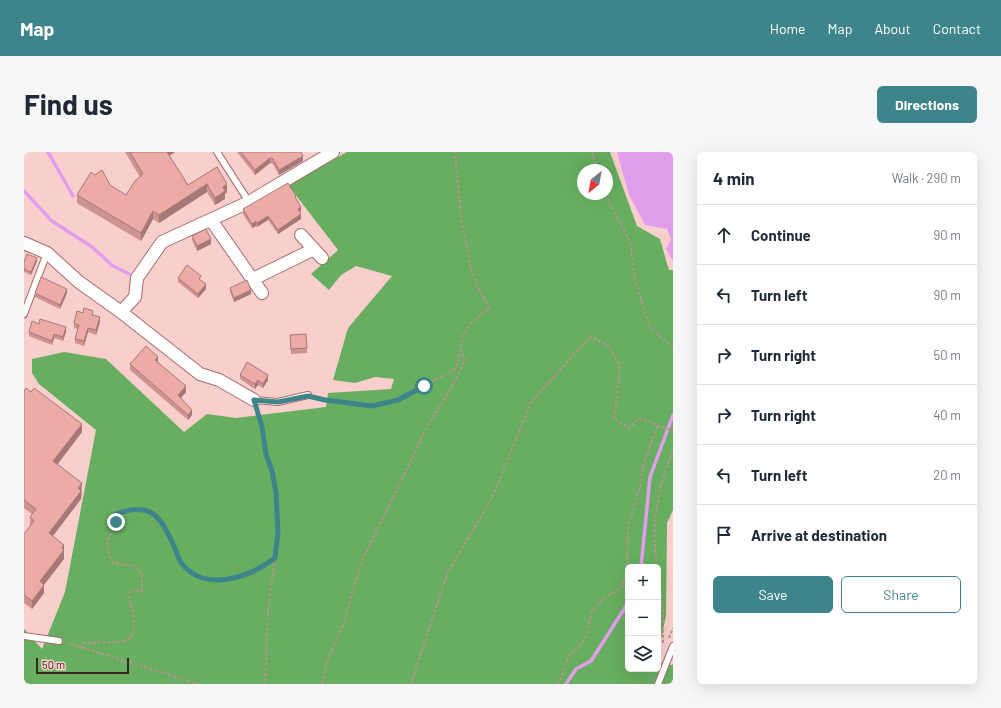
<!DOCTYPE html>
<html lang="en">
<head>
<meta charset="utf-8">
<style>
  :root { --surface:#fff; --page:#f6f6f7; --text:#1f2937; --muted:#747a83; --line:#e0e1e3; --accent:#3d858b }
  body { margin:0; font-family:Barlow,sans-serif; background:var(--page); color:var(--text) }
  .controls { position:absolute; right:12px; bottom:12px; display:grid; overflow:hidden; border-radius:6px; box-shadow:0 4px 16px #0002 }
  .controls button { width:36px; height:36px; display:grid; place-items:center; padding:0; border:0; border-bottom:1px solid var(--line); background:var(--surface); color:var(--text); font:20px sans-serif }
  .compass { position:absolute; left:553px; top:12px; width:36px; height:36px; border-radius:50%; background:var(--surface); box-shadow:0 4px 16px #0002; rotate:211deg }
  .scale { position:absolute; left:12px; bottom:10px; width:93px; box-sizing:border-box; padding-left:4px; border:2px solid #3c2322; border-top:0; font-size:11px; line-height:14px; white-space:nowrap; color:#3c2322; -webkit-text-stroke:3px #f8cfcc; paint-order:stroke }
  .stop { position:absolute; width:12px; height:12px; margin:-9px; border:3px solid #3d858b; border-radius:50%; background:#fff }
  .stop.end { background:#3d858b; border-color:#fff; box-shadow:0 1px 4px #0008 }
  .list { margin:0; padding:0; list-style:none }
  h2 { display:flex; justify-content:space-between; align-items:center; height:52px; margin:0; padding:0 16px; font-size:17px }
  h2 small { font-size:13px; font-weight:400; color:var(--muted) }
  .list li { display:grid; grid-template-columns:26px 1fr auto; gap:12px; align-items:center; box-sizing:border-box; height:60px; padding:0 16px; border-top:1px solid var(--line) }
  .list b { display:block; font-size:15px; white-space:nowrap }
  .list em { font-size:13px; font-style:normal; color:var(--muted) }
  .actions { display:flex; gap:8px; padding:12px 16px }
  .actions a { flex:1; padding:9px 0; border:1px solid var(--accent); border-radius:6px; text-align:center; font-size:14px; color:var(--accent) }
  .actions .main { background:var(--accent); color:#fff }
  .icon { flex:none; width:22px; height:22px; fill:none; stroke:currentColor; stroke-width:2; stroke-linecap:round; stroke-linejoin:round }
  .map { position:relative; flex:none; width:649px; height:532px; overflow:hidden; border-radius:6px }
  header { display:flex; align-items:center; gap:24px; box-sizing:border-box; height:56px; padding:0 20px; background:var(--accent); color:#fff }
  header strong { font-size:19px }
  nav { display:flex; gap:22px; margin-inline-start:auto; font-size:14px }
  .intro { display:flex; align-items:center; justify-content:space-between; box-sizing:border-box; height:96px; padding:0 24px }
  h1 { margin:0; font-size:28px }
  .button { padding:10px 18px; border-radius:6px; background:var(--accent); color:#fff; font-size:14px; font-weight:700 }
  main { display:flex; gap:24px; padding:0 24px }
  aside { flex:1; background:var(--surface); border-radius:6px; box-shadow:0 4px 16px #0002 }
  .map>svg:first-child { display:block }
</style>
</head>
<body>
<header>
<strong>Map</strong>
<nav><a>Home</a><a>Map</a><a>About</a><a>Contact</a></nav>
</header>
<div class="intro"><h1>Find us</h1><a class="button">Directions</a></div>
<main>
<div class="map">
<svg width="649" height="532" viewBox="0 0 649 532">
  <rect width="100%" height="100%" fill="#f8cfcc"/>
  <path fill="#67ae60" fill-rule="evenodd" d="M323 0H586L613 74 636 87 645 118H649V358L643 371 642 464 634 500V415H604V517H634V510L648 513 649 512V532H0V477L18 497 41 440 72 278 15 232 8 221V207L40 200 82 207 160 280 183 262 212 266 302 255 304 241 367 237 370 227 351 225 331 231 309 228 324 176 368 124 332 114 317 123 305 138 287 122 314 98 264 33ZM559 18H583V42H559Z"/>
  <path fill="#e29eed" d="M593 0H649V109L642 97 647 88 643 77 621 73 605 43Z"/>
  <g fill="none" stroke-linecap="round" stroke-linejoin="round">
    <path stroke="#e29eed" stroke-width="3.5" d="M24 0 49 44
      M0 39 28 69 68 95 89 114 105 122
      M617 415 626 325 649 263
      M542 532 552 517 567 509 604 451"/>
    <g stroke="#a86c69" stroke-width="8">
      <path id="lane" d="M193 0 225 50
        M0 162 23 101
        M230 248 254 250 284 243
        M0 484 35 489
        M634 532 649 494"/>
    </g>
    <g stroke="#a86c69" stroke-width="14">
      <path id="street" d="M187 68 238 141
        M277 83 298 106
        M0 91 23 101 55 130 97 160 111 145 113 126 138 90 225 50 309 0
        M229 127 290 97
        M97 160 176 222 195 228 230 248"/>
    </g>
    <path stroke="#b69390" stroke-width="2" stroke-dasharray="3 2" stroke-linecap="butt" d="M568 0 573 18
      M581 42 606 90 611 127 626 176 649 195
      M293 246 348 254 374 248 431 217 437 198 438 186 446 172 465 156 455 137 447 117 437 66 431 0
      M233 259 238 275 242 302 249 319 254 380 244 459 241 532
      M633 415C627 371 633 338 649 298
      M634 423 639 460V491
      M645 486 649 476
      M44 491 175 532
      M57 496 59 491 97 490 106 487C115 473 108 458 104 443L108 438 118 440V423L111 414 89 411C75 383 92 386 92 363 125 350 136 362 149 392 152 398 154 407 158 412 183 442 225 425 251 406
      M298 532 303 509 320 471 330 434 340 405 403 275 423 243 441 209 437 199
      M387 532 423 422 469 344 507 250 567 184 586 195 596 214 590 267 605 276 616 266 649 279
      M533 532 537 526 544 505 557 492 563 483 568 459 578 448 597 436 603 420 604 375 617 331 619 314 634 273"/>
    <use href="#lane" stroke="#fff" stroke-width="6"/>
    <use href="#street" stroke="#fff" stroke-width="12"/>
  </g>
  <path fill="#cc9390" d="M101 0H151L145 4 164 33 193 15 203 40 201 42V47L191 53 183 40 135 71 129 67 117 89 53 51V43L86 33 102 43 116 25Z
    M213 0H277L279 9 255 23 249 12 246 11 231 23Z
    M272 47 277 59 276 60 277 67 254 82 244 68 233 75 232 74 228 76 219 62V57Z
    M168 84 187 92 173 99 168 88Z
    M13 109 7 123 0 120V110Z
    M154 126 182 137 174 146 154 130Z
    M206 136 227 142 210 150 206 140Z
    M11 141H43L36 157 11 145Z
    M69 163 76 170 72 183 64 180 60 194 51 191V187L54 177 50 176V171Z
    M5 180H42L39 189 30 186 28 193 5 184Z
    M266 183 283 196V201L267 202Z
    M133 210 162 240 157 246 168 263 164 268 106 218V212Z
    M216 223 244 228 239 236 234 233 231 237 216 227Z
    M0 239 58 280 33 313 58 340 57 347 29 384 40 393V407L20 433V441L8 457 0 451V382L6 374V365L8 362 0 356Z"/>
  <path fill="#a67876" d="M142 0H151L142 6Z
    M279 4V9L255 23V18Z
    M246 6V11L231 23V18Z
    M183 32V40L135 71V63Z
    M203 32V40L201 42V47L191 53V46L199 35Z
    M277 55V59L274 61V57Z
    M129 59V67L117 89V81Z
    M277 62V67L254 82V78Z
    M244 64V68L233 75V71Z
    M232 69V74L228 76V72Z
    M187 87V92L173 99V94Z
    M13 106V109L7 123V120Z
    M182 132V137L174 146V142Z
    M43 137V141L36 157V153Z
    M227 138V142L210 150V146Z
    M76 165V170L72 183V178Z
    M42 175V180L39 189V185Z
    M64 176V180L60 194V189Z
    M30 182V186L28 193V189Z
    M134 205V210L131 208Z
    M244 223V228L239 236V232Z
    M234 228V233L231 237V232Z
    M162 234V240L154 249V243Z
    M168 258V263L164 268V263Z
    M58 272V280L29 318V309Z
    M58 331 57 347 25 389V381Z
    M40 393V407L16 438V429Z
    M20 433V441L8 457V449Z"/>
  <path fill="#edaba8" stroke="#a67876" d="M106 0H143L164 33 193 15 203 32 199 35 201 39 191 46 183 32 135 63 129 59 117 81 53 43 67 20 71 23 78 18 86 33 102 43 111 29 119 22Z
    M217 0H277L279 4 255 18 249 7 246 6 231 18Z
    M264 31 272 44 271 45 277 55 274 57 277 62 254 78 244 64 233 71 232 69 228 72 219 57Z
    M182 77 187 87 173 94 168 84Z
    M3 102 13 106 7 120 0 117V110Z
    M163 113 177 124 175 127 182 132 174 142 154 126Z
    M17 125 43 137 36 153 11 141Z
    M223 128 227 138 210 146 206 136Z
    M60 156 69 159 68 163 76 165 72 178 64 176 60 189 51 187 55 173 50 171 53 159 59 161Z
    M16 167 42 175 39 185 30 182 28 189 5 180 8 169 15 172Z
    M282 182 283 196 267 197 266 183Z
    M122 194 134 205 131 208 162 234 154 243 168 258 164 263 106 212Z
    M223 210 244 223 239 232 234 228 231 232 216 223Z
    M2 236 7 240 10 236 58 272 29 309 58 331 54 336 57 339 25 381 40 393 38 396 40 398 16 429 20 433 8 449 0 443V382L10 369 6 365 12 357 0 348V239Z"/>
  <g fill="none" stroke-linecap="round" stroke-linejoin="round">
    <path stroke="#3d858b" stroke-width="5" d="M92 370V362C125 350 136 362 149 392 152 398 154 407 158 412 182 441 226 425 251 406L254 380 252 340 248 319 242 302 238 275 230 248 254 250 284 244 301 248 348 254 374 248 400 234"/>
  </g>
</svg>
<div class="controls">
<button>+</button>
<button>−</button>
<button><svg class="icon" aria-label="layers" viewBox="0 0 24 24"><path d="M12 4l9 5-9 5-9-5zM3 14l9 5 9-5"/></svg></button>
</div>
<svg class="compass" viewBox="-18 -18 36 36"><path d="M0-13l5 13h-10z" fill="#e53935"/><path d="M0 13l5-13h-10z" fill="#747a83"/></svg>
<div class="scale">50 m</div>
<div class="stop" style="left:400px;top:234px"></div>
<div class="stop end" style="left:92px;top:370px"></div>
</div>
<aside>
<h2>4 min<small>Walk · 290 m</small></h2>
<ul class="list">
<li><svg class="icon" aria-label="ahead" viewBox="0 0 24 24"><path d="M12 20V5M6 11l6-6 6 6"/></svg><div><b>Continue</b></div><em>90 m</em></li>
<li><svg class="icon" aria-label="left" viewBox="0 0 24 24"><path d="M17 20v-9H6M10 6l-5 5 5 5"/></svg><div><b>Turn left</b></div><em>90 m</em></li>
<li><svg class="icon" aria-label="right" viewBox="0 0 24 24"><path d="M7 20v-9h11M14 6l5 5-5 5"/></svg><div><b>Turn right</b></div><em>50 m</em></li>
<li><svg class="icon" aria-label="right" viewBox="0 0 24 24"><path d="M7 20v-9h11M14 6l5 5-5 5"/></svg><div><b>Turn right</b></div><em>40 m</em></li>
<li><svg class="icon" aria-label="left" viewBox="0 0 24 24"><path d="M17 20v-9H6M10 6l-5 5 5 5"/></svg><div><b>Turn left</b></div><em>20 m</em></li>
<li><svg class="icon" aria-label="arrive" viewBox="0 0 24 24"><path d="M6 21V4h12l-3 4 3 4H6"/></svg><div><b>Arrive at destination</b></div></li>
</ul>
<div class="actions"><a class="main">Save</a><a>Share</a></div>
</aside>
</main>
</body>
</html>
